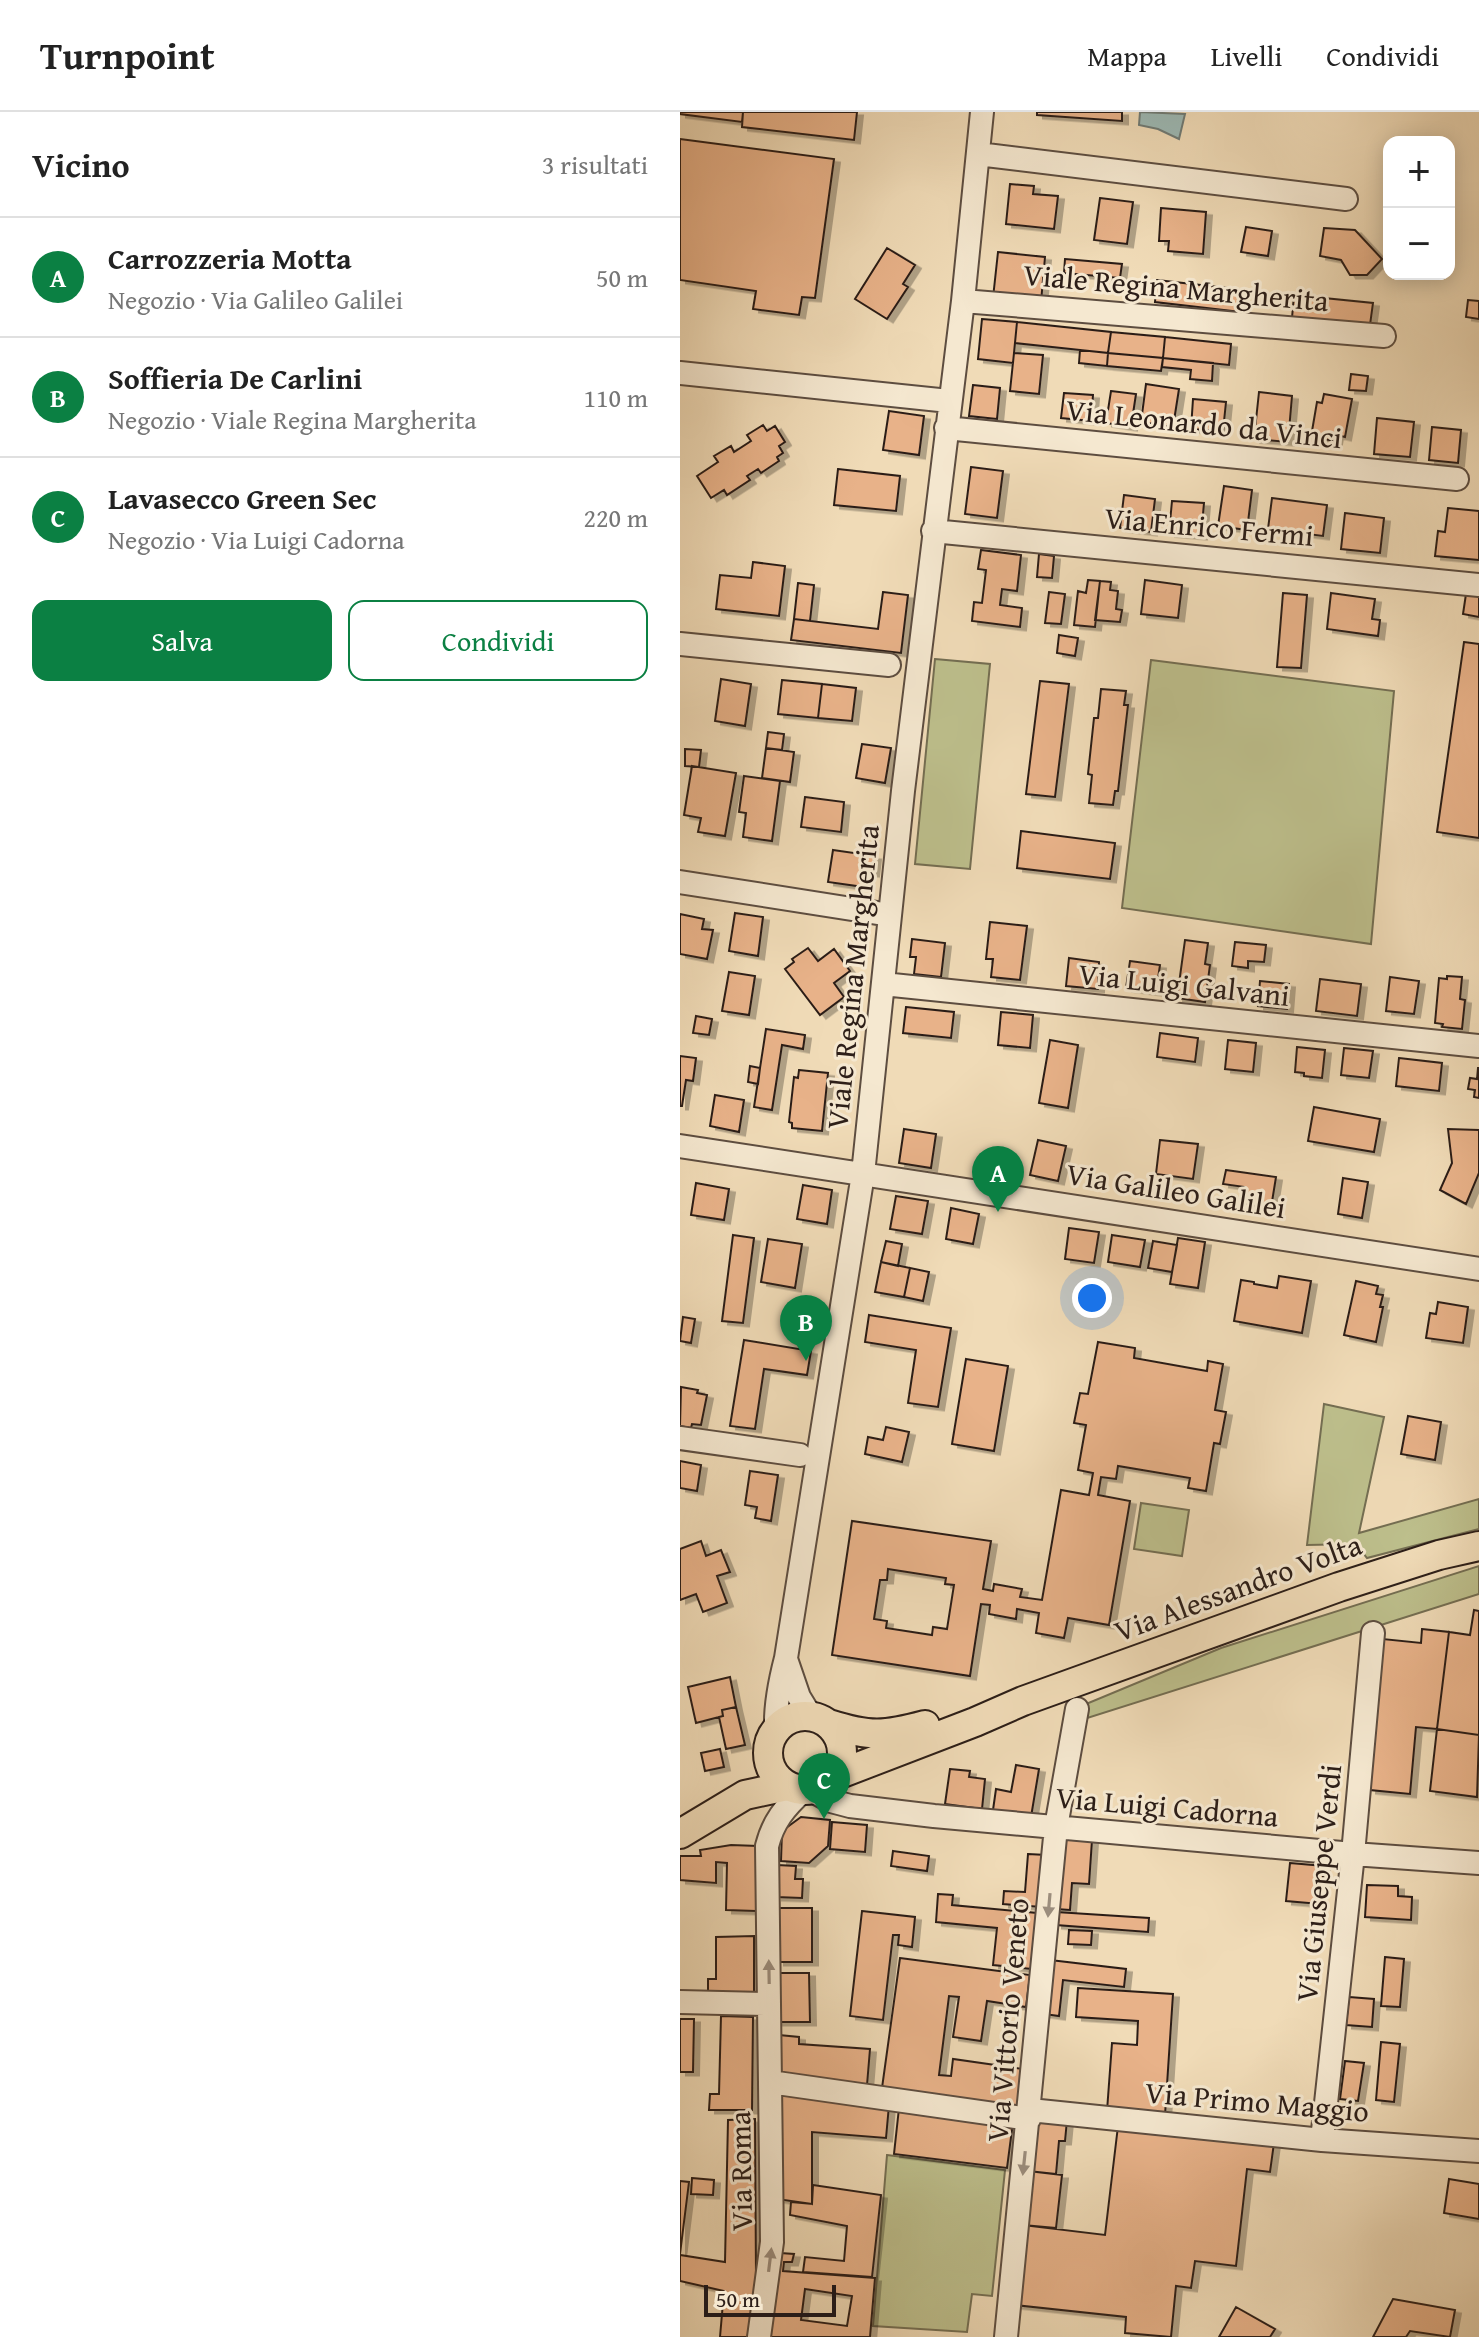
<!DOCTYPE html>
<html lang="it">
<head>
<meta charset="utf-8">
<style>
  :root { --surface:#fff; --page:#f2f2f2; --text:#222; --muted:#767676; --line:#e0e0e0; --accent:#0b8043 }
  body { margin:0; font-family:"Gentium Book Plus",serif; background:var(--page); color:var(--text) }
  .controls { position:absolute; right:24px; top:24px; display:grid; overflow:hidden; border-radius:16px; box-shadow:0 4px 20px #0003 }
  .controls button { width:72px; height:72px; display:grid; place-items:center; padding:0; border:0; border-bottom:2px solid var(--line); background:var(--surface); color:var(--text); font:40px sans-serif }
  .scale { position:absolute; left:24px; bottom:20px; width:132px; box-sizing:border-box; padding-left:8px; border:4px solid #2c1e18; border-top:0; font-size:22px; line-height:28px; white-space:nowrap; color:#2c1e18; -webkit-text-stroke:6px #f5e8d0; paint-order:stroke }
  .you { position:absolute; left:412px; top:1186px; width:28px; height:28px; margin:-20px; border:6px solid #fff; border-radius:50%; background:#1a73e8; box-shadow:0 0 0 12px #1a73e833 }
  .badge { display:grid; place-items:center; width:52px; height:52px; border-radius:50%; background:var(--accent); color:#fff; font-size:26px; font-weight:700 }
  .pin { position:absolute; translate:-50% -66px; filter:drop-shadow(0 2px 4px #0008) }
  .pin::after { content:''; position:absolute; top:42px; width:28px; height:24px; background:inherit; clip-path:polygon(0 0,100% 0,50% 100%) }
  .list { margin:0; padding:0; list-style:none }
  h2 { display:flex; justify-content:space-between; align-items:center; height:104px; margin:0; padding:0 32px; font-size:34px }
  h2 small { font-size:26px; font-weight:400; color:var(--muted) }
  .list li { display:grid; grid-template-columns:52px 1fr auto; gap:24px; align-items:center; box-sizing:border-box; height:120px; padding:0 32px; border-top:2px solid var(--line) }
  .list b { display:block; font-size:30px; white-space:nowrap }
  .list p { margin:0; font-size:26px; white-space:nowrap; color:var(--muted) }
  .list em { font-size:26px; font-style:normal; color:var(--muted) }
  .actions { display:flex; gap:16px; padding:24px 32px }
  .actions a { flex:1; padding:18px 0; border:2px solid var(--accent); border-radius:16px; text-align:center; font-size:28px; color:var(--accent) }
  .actions .main { background:var(--accent); color:#fff }
  .map { position:relative; flex:none; width:799px; height:2225px; overflow:hidden }
  header { display:flex; align-items:center; gap:48px; box-sizing:border-box; height:112px; padding:0 40px; background:var(--surface); border-bottom:2px solid var(--line) }
  header strong { font-size:38px }
  nav { display:flex; gap:44px; margin-inline-start:auto; font-size:28px }
  main { display:flex }
  aside { flex:1; background:var(--surface) }
  .map>svg:first-child { display:block }
</style>
</head>
<body>
<header>
<strong>Turnpoint</strong>
<nav><a>Mappa</a><a>Livelli</a><a>Condividi</a></nav>
</header>
<main>
<aside>
<h2>Vicino<small>3 risultati</small></h2>
<ul class="list">
<li><span class="badge">A</span><div><b>Carrozzeria Motta</b><p>Negozio · Via Galileo Galilei</p></div><em>50 m</em></li>
<li><span class="badge">B</span><div><b>Soffieria De Carlini</b><p>Negozio · Viale Regina Margherita</p></div><em>110 m</em></li>
<li><span class="badge">C</span><div><b>Lavasecco Green Sec</b><p>Negozio · Via Luigi Cadorna</p></div><em>220 m</em></li>
</ul>
<div class="actions"><a class="main">Salva</a><a>Condividi</a></div>
</aside>
<div class="map">
<svg width="799" height="2225" viewBox="0 0 799 2225">
  <defs>
    <filter id="shadow"><feDropShadow dx="6" dy="3.5" stdDeviation="0" flood-color="#0004"/></filter>
  </defs>
  <rect width="100%" height="100%" fill="#f0dbb7"/>
  <filter id="stains"><feTurbulence type="fractalNoise" baseFrequency=".0025" numOctaves="4"/><feColorMatrix values="0 0 0 0 .2 0 0 0 0 .09 0 0 0 0 .02 0 0 0 .5 -.17"/></filter>
  <radialGradient id="worn" r=".72"><stop offset=".6" stop-color="#630" stop-opacity="0"/><stop offset="1" stop-color="#630" stop-opacity=".3"/></radialGradient>
  <path fill="#bdbf8c" stroke="#746e52" stroke-width="2" d="M255 547 310 552 290 757 235 752Z
    M471 548 714 579 691 832 442 796Z
    M644 1292 704 1305 679 1421 799 1387V1417L687 1446 676 1432 627 1433Z
    M461 1391 509 1398 502 1444 454 1437Z
    M799 1454V1482L401 1608 406 1592 541 1536Z
    M207 2043 325 2058 312 2184 292 2182 287 2220 193 2214Z"/>
  <path fill="#9cb9b5" stroke="#6f7b76" stroke-width="2" d="M460 0 505 2 499 27 478 17 459 13Z"/>
  <path fill="#e8b289" stroke="#2c1e18" stroke-width="2" fill-rule="evenodd" filter="url(#shadow)" d="M0 0H63L62 10 0 2Z
    M63 0H177L174 28 62 15Z
    M357 0H442V9L357 3Z
    M0 27 154 47 135 186 122 185 119 203 73 197 76 179 0 168Z
    M330 72 354 74 353 82 378 84 374 117 326 112Z
    M420 86 453 90 447 132 414 128Z
    M481 96 526 100 523 142 488 139 489 129H479Z
    M566 115 592 119 588 144 561 140Z
    M644 116 675 118 702 147 687 163H670L661 148 640 144Z
    M207 136 235 153 223 172 228 175 207 207 175 187Z
    M318 140 365 145 361 190 313 186Z
    M385 147 442 152 440 166 384 161Z
    M477 168 564 178 561 200 475 190Z
    M614 183 693 191 690 213 612 206Z
    M788 188 799 189V207L786 205Z
    M302 207 337 210 333 251 298 247Z
    M337 210 431 220 428 241 335 231Z
    M431 220 485 225 483 246 428 241Z
    M485 225 551 232 549 253 483 246Z
    M400 238 428 241 427 254 399 251Z
    M334 241 363 243 359 282 330 279Z
    M428 241 483 246 481 259 427 254Z
    M483 246 533 251 532 269 510 267 511 258 482 255Z
    M671 262 688 264 686 279 669 278Z
    M466 272 499 277 493 315 461 310Z
    M293 273 320 276 317 307 289 304Z
    M431 279 456 282 451 315 426 311Z
    M579 280 612 284 608 330 574 327Z
    M384 281 413 283 411 309 381 306Z
    M644 282 672 287 665 325 657 323 656 329 631 325 637 290 642 291Z
    M513 287 546 290 543 319 511 317Z
    M209 299 244 304 239 343 203 338Z
    M697 306 734 310 730 345 694 342Z
    M83 313 87 319 95 314 105 330 99 334 103 341 97 345 99 349 81 361 78 357 67 364 70 368 47 383 44 378 31 386 17 364 38 350 34 344 51 334 54 340 71 329 67 323Z
    M752 315 781 318 778 351 749 348Z
    M291 355 323 359 317 406 285 402Z
    M158 357 220 364 216 399 154 393Z
    M544 374 572 378 567 418 538 414Z
    M444 383 475 387 471 420 440 416Z
    M592 386 647 393 643 424 588 417Z
    M492 389 524 391 521 424 489 421Z
    M768 396 799 399V448L755 444 758 419 765 420Z
    M665 401 704 406 700 441 661 437Z
    M301 438 341 443 337 479 322 477 320 493 342 496 340 515 292 509 294 490 302 491 306 458 298 457Z
    M359 442 374 444 372 466 357 465Z
    M73 450 105 454 99 504 36 497 40 463 71 466Z
    M408 468 420 469 415 515 394 513 398 479 406 481Z
    M465 468 502 473 498 506 461 502Z
    M420 469 431 470 430 478 438 479 436 497 442 498 440 510 415 508Z
    M118 471 134 473 130 509 114 507Z
    M203 480 228 483 221 541 111 528 114 507 198 517Z
    M369 480 385 482 381 512 365 511Z
    M603 481 627 483 621 556 597 555Z
    M651 481 695 487 692 507 700 508 698 524 647 517Z
    M786 482 799 484V505L783 502Z
    M379 523 398 526 395 544 377 541Z
    M784 530 799 532V726L757 720Z
    M41 567 71 572 65 614 35 609Z
    M102 568 142 572 138 606 98 602Z
    M360 569 389 572 375 685 346 682Z
    M142 572 176 576 172 609 138 606Z
    M421 577 446 579 444 593H448L438 679H435L433 693 409 691 412 663 408 662 414 606H418Z
    M88 620 104 622 102 638 86 636Z
    M182 632 211 636 205 671 176 666Z
    M86 636 114 640 110 670 82 666Z
    M5 637 21 638 19 655 5 654Z
    M12 654 56 661 45 724 18 720 21 706 4 703Z
    M64 664 100 669 92 729 63 725 66 701 59 700Z
    M125 685 164 690 161 720 121 715Z
    M341 719 435 731 430 767 337 756Z
    M153 738 195 744 193 761 186 760 184 775 148 770Z
    M55 801 83 805 78 844 49 839Z
    M0 802 24 807 22 817 33 818 27 847 0 842Z
    M310 810 347 814 340 868 311 865 313 847H306Z
    M232 827 265 831 261 865 234 862 236 845H230Z
    M505 828 528 831 525 852 530 853 525 890 497 886Z
    M555 830 586 833 584 850 568 849V856L552 854Z
    M128 836 138 849 154 837 170 859 154 871 164 885 140 903 105 857 114 850 112 847Z
    M389 846 419 850 418 877 386 874Z
    M450 849 480 853 476 880 446 876Z
    M49 860 75 864 69 903 42 899Z
    M767 864 782 865 780 887 785 888 782 917 762 915 763 912 755 911 759 866 767 867Z
    M710 865 739 869 734 902 706 899Z
    M640 867 681 872 677 904 636 899Z
    M580 869 609 872 607 897 578 894Z
    M226 895 274 900 271 926 223 921Z
    M321 900 353 903 350 936 318 933Z
    M16 904 32 907 29 923 13 921Z
    M86 917 125 923 123 937 102 933 92 998 74 995Z
    M480 921 518 926 515 950 477 945Z
    M370 928 398 933 388 996 359 991Z
    M548 928 576 931 573 960 545 957Z
    M617 935 645 938 642 966 624 964V961L615 960Z
    M664 936 693 939 689 966 661 963Z
    M0 944 16 946 13 969 6 968 2 994H0Z
    M719 946 762 951 759 979 716 974Z
    M70 954 80 956 78 972 68 970Z
    M798 956H799V986L794 985 795 978 788 977 790 966 797 967Z
    M119 958 148 961 142 1019 112 1016V1011L109 1010 114 965 118 966Z
    M35 983 64 988 59 1020 30 1014Z
    M634 995 700 1007 694 1040 628 1029Z
    M224 1017 256 1022 251 1056 219 1051Z
    M768 1017 799 1018V1061L786 1092 760 1078 772 1051Z
    M358 1028 386 1034 378 1069 350 1063Z
    M480 1028 518 1032 513 1067 476 1062Z
    M546 1058 596 1065 591 1096 563 1092 565 1075 543 1072Z
    M663 1066 688 1070 682 1106 658 1102Z
    M16 1071 49 1077 44 1108 11 1103Z
    M123 1073 152 1078 147 1112 117 1107Z
    M216 1084 248 1089 242 1122 210 1117Z
    M271 1096 299 1102 293 1132 266 1127Z
    M389 1116 419 1120 414 1151 385 1147Z
    M53 1123 74 1126 63 1211 42 1209Z
    M432 1123 465 1128 460 1155 428 1150Z
    M498 1126 525 1130 518 1176 490 1172Z
    M88 1127 122 1132 115 1176 81 1170Z
    M206 1129 222 1132 218 1154 201 1150Z
    M473 1129 497 1133 492 1160 468 1156Z
    M201 1150 230 1156 224 1185 195 1180Z
    M230 1156 249 1160 243 1189 224 1185Z
    M599 1164 631 1169 622 1221 554 1209 561 1168 574 1170V1172L597 1176Z
    M676 1169 698 1174 696 1182 703 1183 700 1195H703L696 1230 664 1223Z
    M758 1190 788 1195 783 1231 746 1226 750 1201 756 1202Z
    M189 1203 271 1216 258 1295 228 1291 236 1238 185 1230Z
    M3 1205 15 1207 11 1231 0 1229Z
    M64 1228 131 1239 127 1263 84 1257 75 1317 50 1314Z
    M418 1230 455 1236 454 1246 527 1259 528 1249 543 1252 535 1298 546 1300 540 1332 534 1331 526 1379 508 1376 510 1366 438 1354 436 1367 421 1365 418 1383 450 1389 429 1513 388 1506 384 1526 356 1521 359 1501 337 1497 336 1507 309 1502 310 1493 301 1492 290 1564 152 1543 172 1409 311 1429 303 1477 313 1479 314 1472 342 1477 340 1485 362 1488 381 1378 409 1383 413 1361 398 1358 406 1313 394 1311 400 1281 408 1282ZM208 1457 266 1466 265 1472 274 1473 267 1517 253 1515 252 1523 206 1516 207 1509 194 1507 200 1468H207Z
    M286 1247 328 1254 314 1339 272 1332Z
    M1 1275 18 1278 17 1281 27 1283 21 1313 12 1312 11 1316 0 1314Z
    M728 1304 761 1310 755 1348 721 1342Z
    M206 1315 229 1320 222 1350 185 1342 188 1325 203 1328Z
    M0 1349 21 1353 17 1379 0 1376Z
    M70 1359 98 1363 91 1409 75 1406 77 1395 65 1393Z
    M21 1429 26 1444 41 1438 50 1460 37 1464 47 1491 23 1500 16 1482 0 1488V1437Z
    M794 1498 799 1499V1623L757 1617 769 1520 790 1523Z
    M742 1517 769 1520 757 1617 736 1615 730 1682 690 1678 703 1527 741 1531Z
    M50 1565 56 1595 42 1598 43 1604 16 1611 8 1575Z
    M56 1595 65 1633 46 1637 39 1605 43 1604 42 1598Z
    M757 1617 799 1623 797 1685 750 1679Z
    M40 1637 44 1655 25 1659 21 1641Z
    M336 1653 359 1657 351 1705 313 1698 316 1677 331 1680Z
    M270 1657 290 1659 289 1665 305 1667 302 1697 265 1692Z
    M121 1705 150 1708 148 1734 129 1751 101 1749 102 1719Z
    M152 1710 187 1713 185 1740 150 1737Z
    M382 1726 412 1728 409 1772 392 1771 390 1798 376 1797Z
    M51 1733 78 1734 76 1799 46 1798 47 1751 36 1750V1771L0 1768V1744H21L20 1738Z
    M213 1739 249 1744 247 1759 211 1754Z
    M348 1742 366 1743 362 1795 323 1792 324 1779 345 1780Z
    M610 1751 644 1754 640 1792 606 1789Z
    M97 1753 116 1754 115 1767H123L122 1786 96 1785Z
    M687 1773 718 1774V1784L732 1785 731 1808 685 1805Z
    M258 1782 273 1783 272 1793 357 1801 352 1857 313 1853 317 1816 256 1810Z
    M98 1796H132V1850H98Z
    M182 1799 235 1805 232 1835 218 1833 219 1823H213L203 1908 170 1904Z
    M376 1800 469 1806 468 1820 376 1813Z
    M389 1818 412 1819 411 1833 388 1832Z
    M74 1824V1883H28V1867H36V1825Z
    M705 1845 724 1847 720 1895 701 1894Z
    M220 1846 350 1863 346 1895 307 1889 301 1929 273 1925 279 1885 269 1884 259 1963 271 1964 273 1947 343 1957 337 1994 202 1976Z
    M370 1848 446 1857 444 1875 383 1868 379 1904 364 1902Z
    M95 1861H129L130 1910H95Z
    M398 1876 493 1882 485 2003 427 1999 432 1931 457 1933 458 1909 396 1905Z
    M669 1885 694 1887 692 1915 666 1913Z
    M41 1904 73 1905 72 1998H29L30 1982H39Z
    M0 1907H14L13 1960H0Z
    M99 1923 119 1925V1932L190 1937 187 1973 98 1963Z
    M701 1930 720 1932 714 1990 696 1988Z
    M665 1949 684 1951 678 1989 660 1987Z
    M98 1983 209 1993 206 2026 132 2020V2092L97 2087Z
    M219 1996 333 2010 327 2056 214 2042Z
    M354 2005 387 2008 385 2029H379L376 2062 348 2059Z
    M75 2007 76 2166 70 2225H40L44 2179 0 2169V2143L45 2150 48 2008Z
    M438 2014 594 2031 590 2060 567 2057 556 2154 515 2149 511 2176 496 2174 491 2225 445 2221 446 2205 335 2193 343 2113 425 2123Z
    M348 2059 382 2063 376 2116 343 2113Z
    M12 2066 34 2068 33 2083 11 2082Z
    M769 2067 799 2072V2107L764 2101Z
    M0 2069 9 2070 0 2142Z
    M133 2073 201 2083 192 2165 123 2160 125 2145 164 2149 167 2114 110 2103 111 2090 132 2092Z
    M100 2141 114 2142 112 2150H104L103 2159 195 2166 190 2225H88ZM125 2177 172 2184 167 2214 121 2208Z
    M713 2187 775 2198 770 2225 730 2219 726 2225H693Z
    M556 2195 595 2217 590 2225H539Z"/>
  <g fill="none" stroke-linecap="round" stroke-linejoin="round">
    <g stroke="#5d4d40" stroke-width="26">
      <path id="minor" d="M298 42 666 87
        M283 189 704 224
        M0 261 269 289
        M266 316 777 367
        M253 419 799 473
        M0 532 209 553
        M0 770 210 803
        M203 872 799 934
        M0 1034 799 1157
        M0 1326 120 1343
        M106 1547 119 1585 130 1603
        M96 1617C95 1592 100 1569 106 1546L183 1062 223 679 283 189 302 0
        M129 1677 151 1689 170 1694 254 1704 673 1742 799 1751
        M0 1890 89 1892
        M90 1970 349 2007
        M350 1998 642 2028 799 2039
        M642 2028 673 1742 693 1521
        M79 2225 92 2130 87 1734C93 1710 105 1695 123 1679
        M326 2225 376 1715 397 1597"/>
    </g>
    <g stroke="#2c1e18" stroke-width="32">
      <path id="major" d="M88 1641a37 37 0 1 1 74 0a37 37 0 1 1-74 0Z
        M149 1612C190 1625 204 1624 245 1613
        M157 1663 295 1610 343 1589 659 1475 759 1443 799 1434
        M0 1722 65 1683 107 1674"/>
    </g>
    <use href="#minor" stroke="#f5e8d0" stroke-width="22"/>
    <use href="#major" stroke="#f0dbb7" stroke-width="28"/>
  </g>
  <defs><path id="oneway-solid" d="M-6-.8H1V-3.2L6.5 0L1 3.2V.8H-6Z" transform="scale(2)"/></defs>
  <g fill="#9b8d7d">
    <use href="#oneway-solid" transform="translate(369 1793) rotate(95)"/>
    <use href="#oneway-solid" transform="translate(89 1860) rotate(-91)"/>
    <use href="#oneway-solid" transform="translate(344 2051) rotate(96)"/>
    <use href="#oneway-solid" transform="translate(90 2148) rotate(-83)"/>
  </g>
  <g text-anchor="middle" stroke-width="6" stroke-linejoin="round" paint-order="stroke">
    <g font-size="30" fill="#2c1e18" stroke="#f5e8d0">
      <text transform="translate(496 176) rotate(5)" y="10">Viale Regina Margherita</text>
      <text transform="translate(524 312) rotate(6)" y="10">Via Leonardo da Vinci</text>
      <text transform="translate(529 415) rotate(5)" y="10">Via Enrico Fermi</text>
      <text transform="translate(173 865) rotate(-84)" y="10">Viale Regina Margherita</text>
      <text transform="translate(504 873) rotate(6)" y="10">Via Luigi Galvani</text>
      <text transform="translate(496 1079) rotate(9)" y="10">Via Galileo Galilei</text>
      <text transform="translate(558 1476) rotate(-20)" y="10">Via Alessandro Volta</text>
      <text transform="translate(487 1695) rotate(5)" y="10">Via Luigi Cadorna</text>
      <text transform="translate(639 1771) rotate(-84)" y="10">Via Giuseppe Verdi</text>
      <text transform="translate(328 1908) rotate(-85)" y="10">Via Vittorio Veneto</text>
      <text transform="translate(577 1990) rotate(5)" y="10">Via Primo Maggio</text>
      <text transform="translate(61 2059) rotate(-91)" y="10">Via Roma</text>
    </g>
  </g>
  <rect width="100%" height="100%" filter="url(#stains)"/>
  <rect width="100%" height="100%" fill="url(#worn)"/>
</svg>
<div class="controls">
<button>+</button>
<button>−</button>
</div>
<div class="scale">50 m</div>
<div class="you"></div>
<div class="pin badge" style="left:318px;top:1100px">A</div>
<div class="pin badge" style="left:126px;top:1249px">B</div>
<div class="pin badge" style="left:144px;top:1707px">C</div>
</div>
</main>
</body>
</html>
